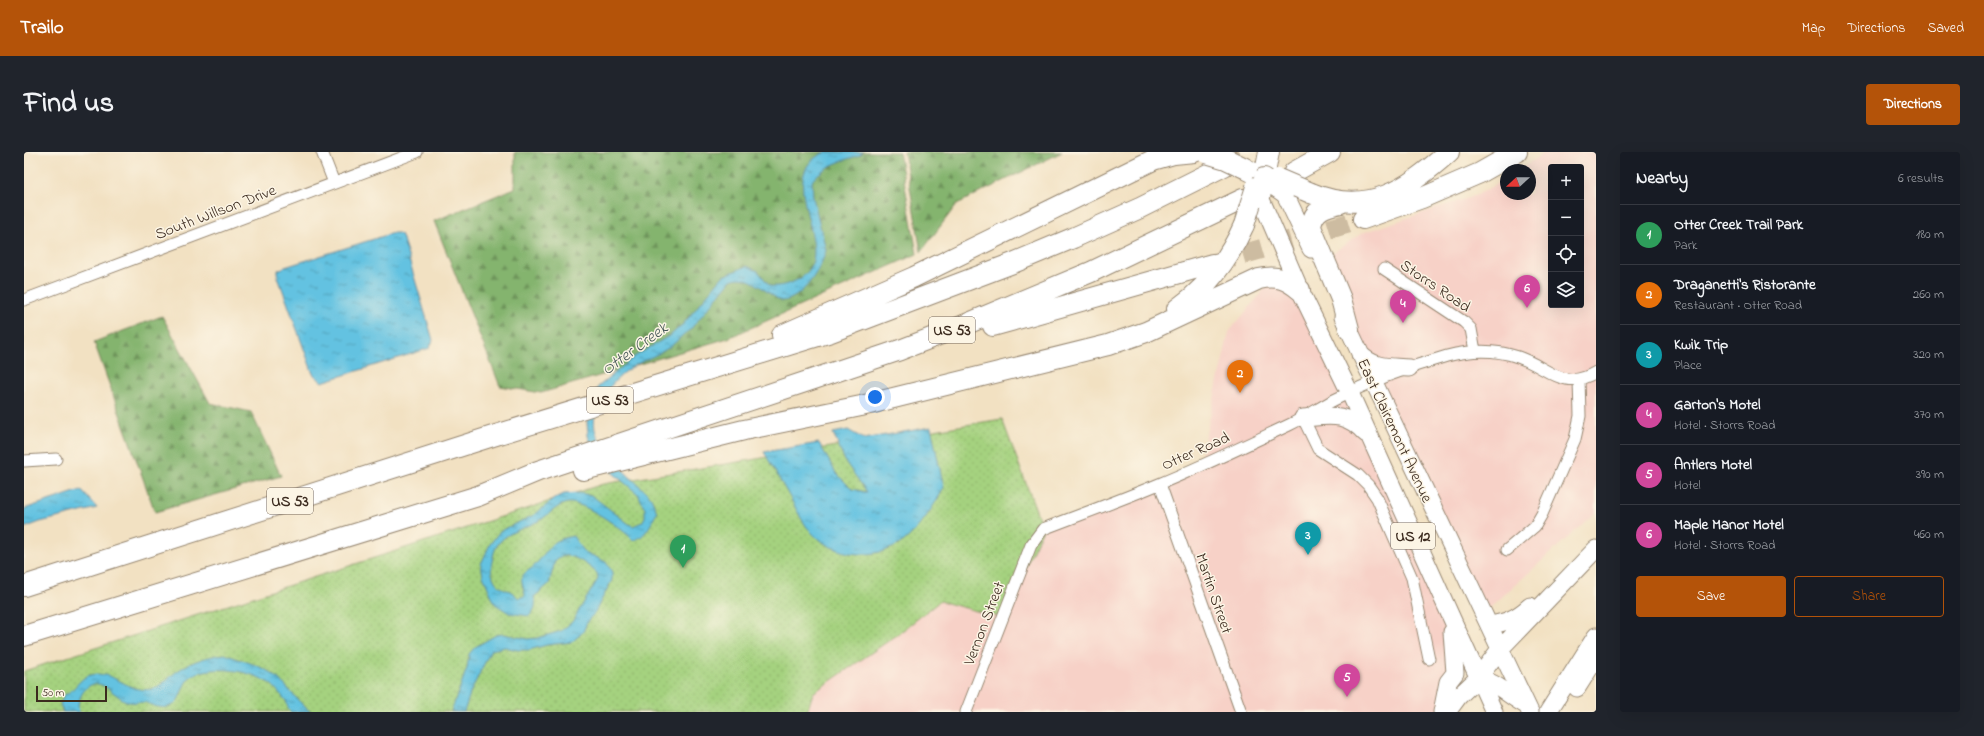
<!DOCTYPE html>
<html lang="en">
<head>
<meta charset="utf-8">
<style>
  :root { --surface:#171b24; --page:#20242c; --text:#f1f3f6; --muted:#9ea1a6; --line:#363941; --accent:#b45309 }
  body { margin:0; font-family:"Indie Flower",sans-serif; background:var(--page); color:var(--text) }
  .controls { position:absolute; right:12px; top:12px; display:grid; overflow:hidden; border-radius:4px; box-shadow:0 4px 16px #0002 }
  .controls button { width:36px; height:36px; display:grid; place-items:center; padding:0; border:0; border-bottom:1px solid var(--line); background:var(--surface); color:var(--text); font:20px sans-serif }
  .compass { position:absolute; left:1476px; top:12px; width:36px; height:36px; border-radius:50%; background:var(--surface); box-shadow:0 4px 16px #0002; rotate:249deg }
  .scale { position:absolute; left:12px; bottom:10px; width:71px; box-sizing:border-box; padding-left:4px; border:2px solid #3b2a1e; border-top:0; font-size:11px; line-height:14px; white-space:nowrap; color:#3b2a1e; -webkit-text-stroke:3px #fcf5e5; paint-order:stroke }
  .you { position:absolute; left:851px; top:245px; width:14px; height:14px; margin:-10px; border:3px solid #fff; border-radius:50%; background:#1a73e8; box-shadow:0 0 0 6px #1a73e833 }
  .badge { display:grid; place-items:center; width:26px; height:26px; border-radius:50%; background:var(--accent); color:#fff; font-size:13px; font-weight:700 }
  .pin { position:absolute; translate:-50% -33px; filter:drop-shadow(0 1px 2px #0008) }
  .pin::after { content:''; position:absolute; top:21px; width:14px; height:12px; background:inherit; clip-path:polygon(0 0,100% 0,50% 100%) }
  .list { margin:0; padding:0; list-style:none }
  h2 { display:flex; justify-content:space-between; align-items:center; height:52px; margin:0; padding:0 16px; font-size:17px }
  h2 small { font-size:13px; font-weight:400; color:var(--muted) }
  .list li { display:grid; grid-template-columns:26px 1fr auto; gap:12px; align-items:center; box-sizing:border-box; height:60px; padding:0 16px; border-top:1px solid var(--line) }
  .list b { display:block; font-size:15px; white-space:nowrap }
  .list p { margin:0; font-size:13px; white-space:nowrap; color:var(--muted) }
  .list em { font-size:13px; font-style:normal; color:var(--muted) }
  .actions { display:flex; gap:8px; padding:12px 16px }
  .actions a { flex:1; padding:9px 0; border:1px solid var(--accent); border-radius:4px; text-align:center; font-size:14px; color:var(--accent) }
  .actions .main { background:var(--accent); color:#fff }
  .icon { flex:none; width:22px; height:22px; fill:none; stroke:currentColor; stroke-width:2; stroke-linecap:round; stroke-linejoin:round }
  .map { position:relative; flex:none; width:1572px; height:560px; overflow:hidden; border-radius:4px }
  header { display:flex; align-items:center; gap:24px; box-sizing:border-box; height:56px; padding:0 20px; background:var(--accent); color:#fff }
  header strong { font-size:19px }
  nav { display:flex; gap:22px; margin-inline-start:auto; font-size:14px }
  .intro { display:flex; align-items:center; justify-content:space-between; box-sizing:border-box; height:96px; padding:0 24px }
  h1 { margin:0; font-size:28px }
  .button { padding:10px 18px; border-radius:4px; background:var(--accent); color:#fff; font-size:14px; font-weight:700 }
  main { display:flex; gap:24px; padding:0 24px }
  aside { flex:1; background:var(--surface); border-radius:4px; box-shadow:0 4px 16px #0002 }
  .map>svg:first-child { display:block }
</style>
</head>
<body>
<header>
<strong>Trailo</strong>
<nav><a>Map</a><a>Directions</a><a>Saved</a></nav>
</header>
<div class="intro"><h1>Find us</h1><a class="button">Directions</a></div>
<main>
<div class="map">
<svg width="1572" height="560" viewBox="0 0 1572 560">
  <defs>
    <pattern id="forest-firs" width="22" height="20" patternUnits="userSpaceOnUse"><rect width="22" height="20" fill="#84b46e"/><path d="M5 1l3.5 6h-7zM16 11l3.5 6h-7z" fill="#6d935a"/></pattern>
    <pattern id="park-dots" width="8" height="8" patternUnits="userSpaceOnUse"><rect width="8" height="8" fill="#a5d27f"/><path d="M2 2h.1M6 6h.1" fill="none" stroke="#8fb46d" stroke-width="1.8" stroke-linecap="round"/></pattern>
    <pattern id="water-ripples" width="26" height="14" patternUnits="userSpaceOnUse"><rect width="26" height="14" fill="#63c2e1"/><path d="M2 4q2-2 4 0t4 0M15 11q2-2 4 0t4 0" fill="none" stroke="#539eb6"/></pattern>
  </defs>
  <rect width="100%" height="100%" fill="#fcf5e5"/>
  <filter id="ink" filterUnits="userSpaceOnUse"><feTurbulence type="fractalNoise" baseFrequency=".025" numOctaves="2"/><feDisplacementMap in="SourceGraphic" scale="8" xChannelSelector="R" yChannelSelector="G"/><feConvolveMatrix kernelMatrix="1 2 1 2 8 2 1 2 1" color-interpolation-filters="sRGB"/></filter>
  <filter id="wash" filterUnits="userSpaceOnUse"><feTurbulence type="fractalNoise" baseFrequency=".012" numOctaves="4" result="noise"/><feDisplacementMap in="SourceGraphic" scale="16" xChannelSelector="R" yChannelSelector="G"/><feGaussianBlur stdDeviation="0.9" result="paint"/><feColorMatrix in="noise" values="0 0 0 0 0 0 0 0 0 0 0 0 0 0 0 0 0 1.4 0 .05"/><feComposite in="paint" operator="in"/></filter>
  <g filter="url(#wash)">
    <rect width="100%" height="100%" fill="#f2e1c2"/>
    <path fill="#f7d1c7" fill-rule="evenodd" d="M1521 0H1572V360L1459 462 1294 111 1338 81 1453 43 1482 26V42H1506V18H1496ZM1527 15H1557V153H1527Z
      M1248 128 1269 137 1429 481 1418 560H783L789 541 873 483 916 449 978 466 1019 377 1175 313 1205 180Z"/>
    <path fill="url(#forest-firs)" stroke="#606f46" d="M491 0H875L893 102 704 186 517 241 476 234 410 69 491 36Z
      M880 0H1038L933 52 897 100Z
      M138 164 186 251 227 260 257 324 131 360 70 190Z"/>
    <path fill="url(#park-dots)" stroke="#707e4e" d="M978 267 1019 377 978 466 916 449 873 483 789 541 783 560H0V519L579 332Z"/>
    <path fill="url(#water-ripples)" stroke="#4f7680" d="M802 0H839L836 3C818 9 800 13 788 29L789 45 802 98C798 116 778 148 758 149 742 142 726 120 707 128L666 178C658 182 653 190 646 195 633 204 618 208 605 217 585 232 561 260 574 286 584 308 611 328 627 345L633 360C628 370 621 387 609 388 599 377 559 349 544 351 534 352 525 363 516 368 498 379 473 380 469 405 468 409 467 414 467 417 471 442 485 433 494 446L501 444C501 437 495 429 499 423 502 419 508 417 511 413 527 396 523 389 549 384L559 399 582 410 588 420V428L570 462 564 468 559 480 548 490 523 493 505 498H493L481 495 467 498 447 539 440 560H427L443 516 445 502 451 495 472 483 479 482 504 487 513 486 537 479 548 470 574 427 573 421C564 413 542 395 531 409L525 432 510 445C513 452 511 459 505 464L485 461 471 452 459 424 457 412 466 392 476 379 510 363 530 347 540 342 554 341 567 343 605 372 609 374 618 370 621 365V357L614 342 584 317 568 295 564 284 563 271 568 247 574 235 610 205 648 182 660 171 699 124 723 114 734 119 746 134C755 135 766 132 775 127 820 102 743 22 802 0Z
      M369 81H375L378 84 409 188 406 196 298 230 289 222 254 125V118L261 115Z
      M907 275 920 336C909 355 897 375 880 389 853 409 811 406 788 381 780 373 774 361 769 351 759 334 750 317 740 300L795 291 812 321 828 337 843 340 822 311 809 281 824 278 840 287Z
      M57 338 73 356 16 370 0 376V357Z
      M201 502C215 508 234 512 247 521 263 532 271 548 287 560H267C263 556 264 554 262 549 261 547 250 535 248 533 230 519 190 512 169 523 154 531 161 560 134 555 130 555 127 552 123 551 116 549 109 552 102 549 87 542 74 520 59 540 55 547 53 552 55 560H39L36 552 40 543C51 539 55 526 66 523 90 517 104 542 127 537 138 535 145 524 155 518 168 509 185 504 201 502Z"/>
  </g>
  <g filter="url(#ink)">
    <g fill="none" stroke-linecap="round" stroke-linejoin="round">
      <path stroke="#cdbca1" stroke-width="20" stroke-dasharray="20 10" stroke-linecap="butt" d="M1200 14 1225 0
        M1190 111 1339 67"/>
      <g stroke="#968670" stroke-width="13">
        <path id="street" d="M298 0 310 31
          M1360 117 1440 170 1447 177 1451 199
          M0 148 393 0
          M1279 266 1294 297 1334 323 1344 333 1353 346 1388 426 1405 507
          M0 309 32 307
          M1136 332 1217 560
          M1483 398 1511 374 1518 362 1551 287 1556 264 1555 227
          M942 560 1007 393 1019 377C1058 362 1097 348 1135 332 1179 314 1222 293 1265 273 1280 266 1295 256 1310 248 1345 230 1384 215 1423 204 1446 198 1471 197 1494 205 1524 215 1539 240 1572 220"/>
      </g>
      <g stroke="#968670" stroke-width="19">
        <path id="primary" d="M1260 40 1287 97
          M1236 45 1276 138 1326 241 1470 560
          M1319 165 1506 560
          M1336 202C1351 217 1365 214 1385 216
          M1279 266C1305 264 1322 259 1341 281
          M1465 473C1482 471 1493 466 1506 454
          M1454 526C1473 530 1486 545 1502 553
          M1553 536 1572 506
          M1418 560 1424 530 1431 521 1428 480
          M1423 560 1435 544 1454 526 1476 497 1572 397
          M1524 560 1572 484"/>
      </g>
      <g stroke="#968670" stroke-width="22">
        <path id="highway" d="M1224 18 1240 26 1245 0
          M1270 20 1306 0
          M1287 41C1344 65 1383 37 1425 0
          M1317 51C1302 54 1289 57 1287 75L1317 147 1325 177
          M1339 67 1398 46 1456 21 1493 0
          M1153 157C1184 135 1205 107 1220 73
          M969 174 1188 112
          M758 183 890 125 1129 8 1150 2 1170 0
          M559 318 720 278 837 254 1084 193 1122 180 1235 127C1253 123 1263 127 1276 138
          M0 434 472 283 807 180 989 111 1049 86 1116 56 1200 14
          M0 484 454 344 514 319 784 229 876 198 933 176 1067 120 1219 47"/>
      </g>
      <use href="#street" stroke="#fff" stroke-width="11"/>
      <use href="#primary" stroke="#fff" stroke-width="17"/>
      <use href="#highway" stroke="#fff" stroke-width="20"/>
      <g stroke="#968670" stroke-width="22" stroke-linecap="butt">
        <path id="highway-bridge" d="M1182 1 1202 7 1223 17
          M1254 27 1287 41
          M1236 45 1240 26 1260 40
          M1220 73 1232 35"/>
      </g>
      <use href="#highway-bridge" stroke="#fff" stroke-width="20"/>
    </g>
  </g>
  <g text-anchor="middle" stroke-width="3" stroke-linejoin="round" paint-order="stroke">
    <g fill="#fcf5e5" stroke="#75675a" stroke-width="1">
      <rect x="905" y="165" width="46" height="26" rx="3"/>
      <rect x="563" y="235" width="46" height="26" rx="3"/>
      <rect x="243" y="336" width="46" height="26" rx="3"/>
      <rect x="1367" y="371" width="44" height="26" rx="3"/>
    </g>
    <g font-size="15" font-weight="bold" fill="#3b2a1e">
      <text x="928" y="183">US 53</text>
      <text x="586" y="253">US 53</text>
      <text x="266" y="354">US 53</text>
      <text x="1389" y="389">US 12</text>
    </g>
    <g font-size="16" fill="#3b2a1e" stroke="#fcf5e5">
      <text transform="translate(191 59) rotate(-21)" y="6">South Willson Drive</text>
      <text transform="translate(1412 133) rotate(34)" y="6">Storrs Road</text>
      <text transform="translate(1372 278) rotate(65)" y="6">East Clairemont Avenue</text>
      <text transform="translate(1171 298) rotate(-24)" y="6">Otter Road</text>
      <text transform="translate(1191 441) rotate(71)" y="6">Martin Street</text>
      <text transform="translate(959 471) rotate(-69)" y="6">Vernon Street</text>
    </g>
    <g font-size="17" font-style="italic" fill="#475858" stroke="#fcf5e5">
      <text transform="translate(610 196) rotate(-36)" y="6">Otter Creek</text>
    </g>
  </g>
</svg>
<div class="controls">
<button>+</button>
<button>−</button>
<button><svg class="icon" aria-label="locate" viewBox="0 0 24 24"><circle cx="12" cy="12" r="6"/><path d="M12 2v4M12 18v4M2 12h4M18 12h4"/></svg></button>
<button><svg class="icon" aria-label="layers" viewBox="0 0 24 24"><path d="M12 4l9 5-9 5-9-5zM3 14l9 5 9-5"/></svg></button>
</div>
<svg class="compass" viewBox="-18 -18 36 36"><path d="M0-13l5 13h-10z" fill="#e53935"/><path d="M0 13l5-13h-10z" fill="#9ea1a6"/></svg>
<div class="scale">50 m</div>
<div class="you"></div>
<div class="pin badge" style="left:659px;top:416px;background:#2e9e5b">1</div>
<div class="pin badge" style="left:1216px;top:241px;background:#e8710a">2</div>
<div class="pin badge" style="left:1284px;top:403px;background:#0f9aa8">3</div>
<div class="pin badge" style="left:1379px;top:171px;background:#d1479c">4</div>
<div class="pin badge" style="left:1323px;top:545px;background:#d1479c">5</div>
<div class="pin badge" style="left:1503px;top:156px;background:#d1479c">6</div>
</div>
<aside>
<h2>Nearby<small>6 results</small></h2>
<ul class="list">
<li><span class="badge" style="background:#2e9e5b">1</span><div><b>Otter Creek Trail Park</b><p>Park</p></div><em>180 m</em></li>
<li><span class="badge" style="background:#e8710a">2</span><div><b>Draganetti's Ristorante</b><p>Restaurant · Otter Road</p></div><em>260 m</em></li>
<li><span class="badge" style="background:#0f9aa8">3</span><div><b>Kwik Trip</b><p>Place</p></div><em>320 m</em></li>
<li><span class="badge" style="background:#d1479c">4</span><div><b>Garton's Motel</b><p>Hotel · Storrs Road</p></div><em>370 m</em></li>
<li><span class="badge" style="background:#d1479c">5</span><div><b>Antlers Motel</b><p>Hotel</p></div><em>390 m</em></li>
<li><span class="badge" style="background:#d1479c">6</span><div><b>Maple Manor Motel</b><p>Hotel · Storrs Road</p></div><em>460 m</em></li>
</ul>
<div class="actions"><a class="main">Save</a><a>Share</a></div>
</aside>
</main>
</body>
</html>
